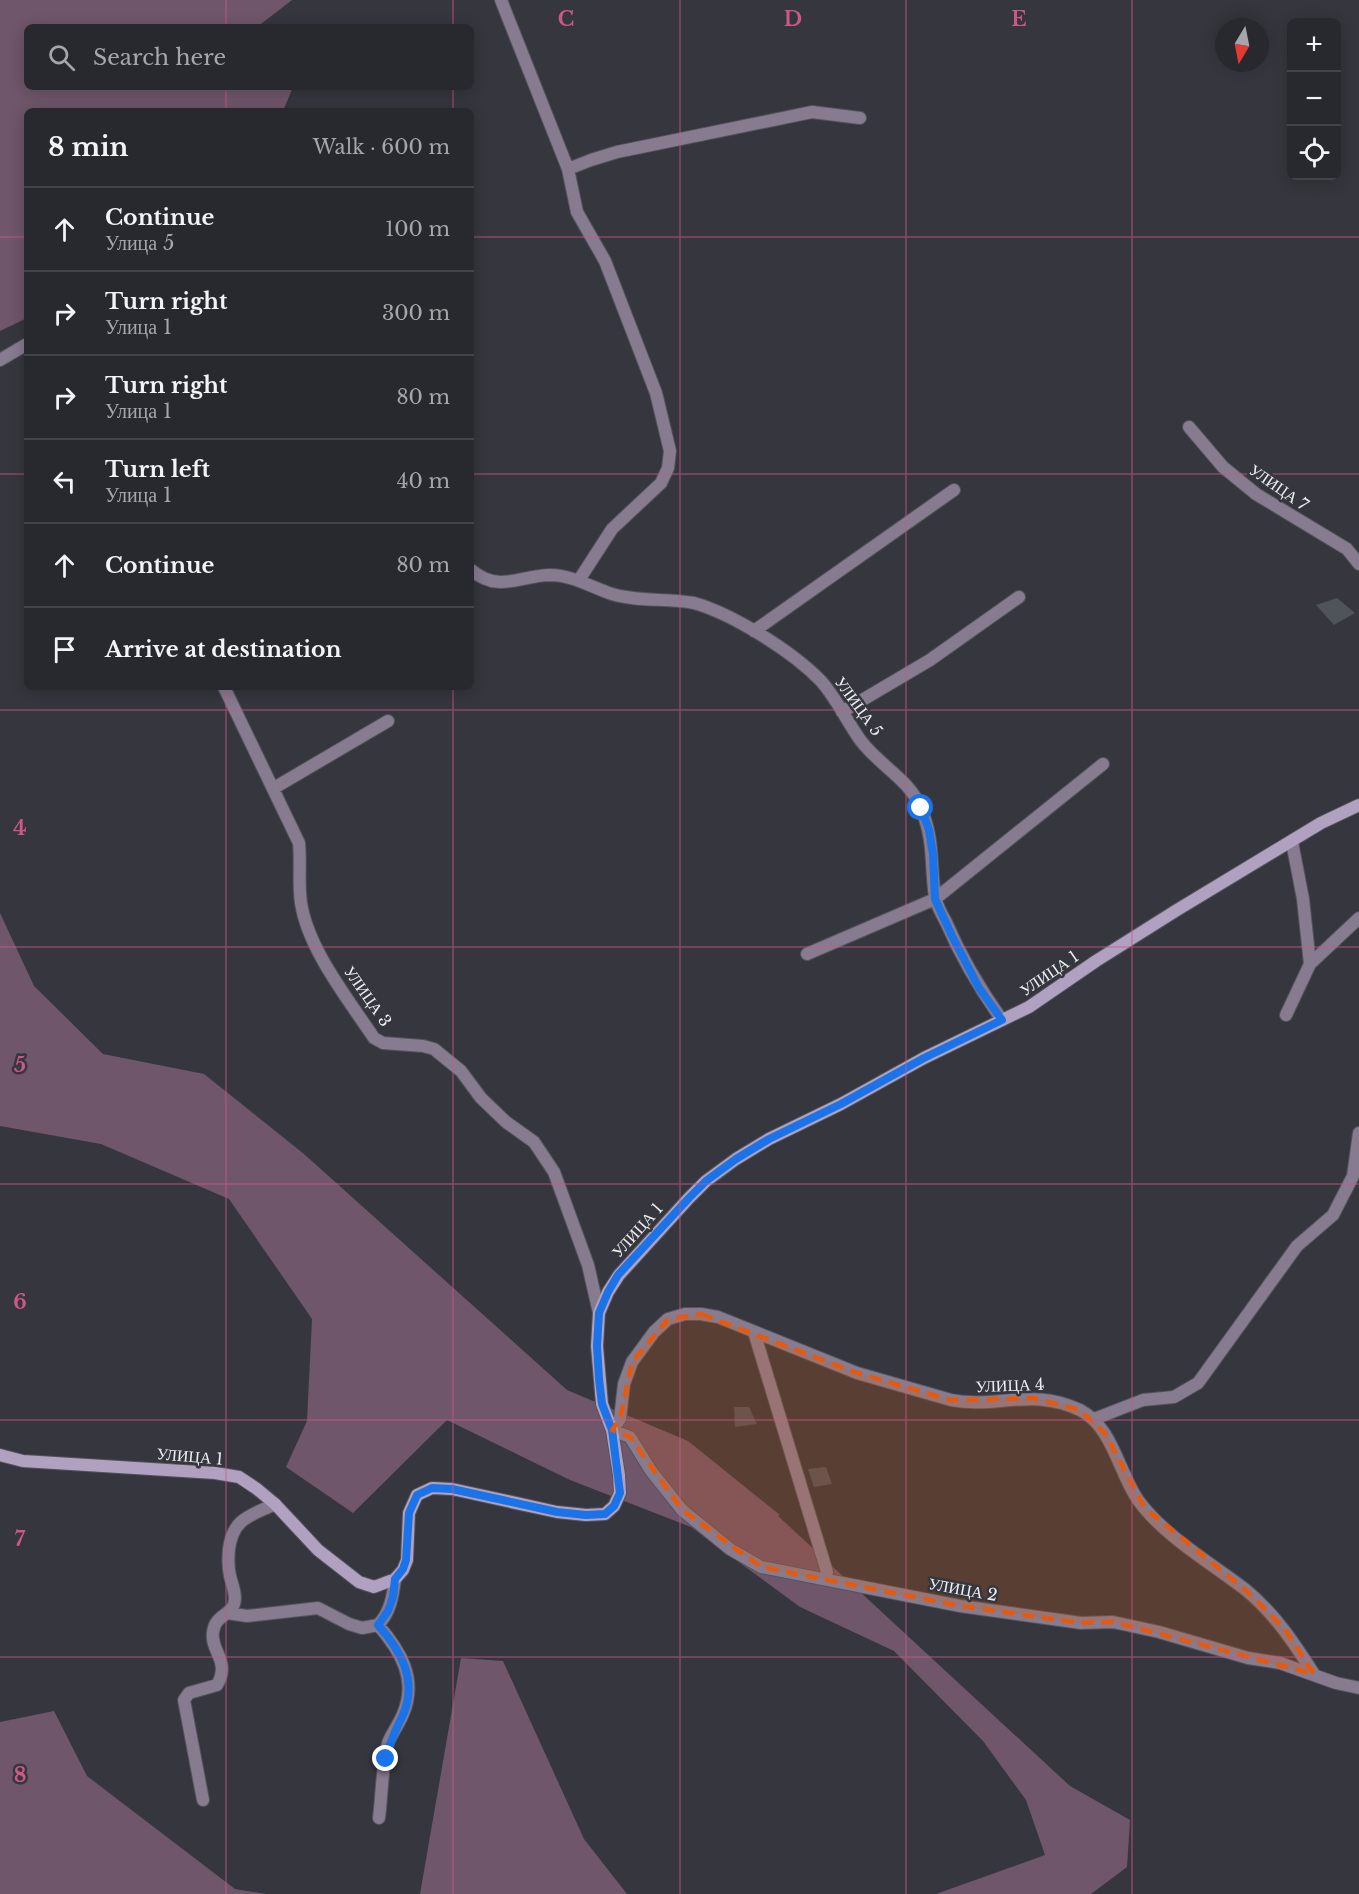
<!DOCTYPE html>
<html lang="en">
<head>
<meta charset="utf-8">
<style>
  :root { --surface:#28292e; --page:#303136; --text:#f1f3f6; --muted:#a5a6aa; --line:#44454a }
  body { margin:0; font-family:"Libre Baskerville",serif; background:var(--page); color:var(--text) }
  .controls { position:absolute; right:18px; top:18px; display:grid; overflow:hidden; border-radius:9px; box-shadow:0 3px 15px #0003 }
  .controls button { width:54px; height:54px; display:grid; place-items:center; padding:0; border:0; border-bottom:2px solid var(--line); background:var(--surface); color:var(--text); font:30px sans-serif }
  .compass { position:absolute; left:1215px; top:18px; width:54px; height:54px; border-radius:50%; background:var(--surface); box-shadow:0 3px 15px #0003; rotate:190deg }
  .stop { position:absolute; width:18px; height:18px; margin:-14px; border:4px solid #1a73e8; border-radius:50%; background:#fff }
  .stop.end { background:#1a73e8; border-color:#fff; box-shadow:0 2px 6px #0008 }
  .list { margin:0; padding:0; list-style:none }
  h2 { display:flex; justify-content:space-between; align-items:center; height:78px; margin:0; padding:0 24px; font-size:26px }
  h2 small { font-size:20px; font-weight:400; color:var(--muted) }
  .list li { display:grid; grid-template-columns:39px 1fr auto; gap:18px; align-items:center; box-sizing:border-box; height:84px; padding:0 24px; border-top:2px solid var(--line) }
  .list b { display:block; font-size:22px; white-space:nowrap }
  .list p { margin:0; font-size:20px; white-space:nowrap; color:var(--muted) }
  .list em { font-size:20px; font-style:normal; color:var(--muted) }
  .icon { flex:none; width:33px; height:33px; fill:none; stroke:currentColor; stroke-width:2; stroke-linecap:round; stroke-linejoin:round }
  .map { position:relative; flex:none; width:1359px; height:1894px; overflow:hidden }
  .search { position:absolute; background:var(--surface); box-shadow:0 3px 15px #0003; left:24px; top:24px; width:450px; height:66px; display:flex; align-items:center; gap:15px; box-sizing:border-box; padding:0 21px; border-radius:9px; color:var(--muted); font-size:22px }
  .panel { position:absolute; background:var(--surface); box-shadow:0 3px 15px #0003; left:24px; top:108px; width:450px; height:582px; border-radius:9px }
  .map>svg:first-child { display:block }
</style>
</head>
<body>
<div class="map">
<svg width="1359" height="1894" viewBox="0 0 1359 1894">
  <rect width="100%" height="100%" fill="#36373e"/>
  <path fill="#6f566a" d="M0 0H292L257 27H27V87H293L283 111H27V318L0 331Z
    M0 913 34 986 103 1054 204 1074 304 1154 567 1390 688 1441 780 1515 778 1516 1070 1786 1130 1820 1127 1867 1091 1894H936L1045 1855 1026 1800 983 1741 894 1651 800 1607 691 1527 570 1480 447 1420 353 1513 286 1467 307 1421 312 1319 229 1199 101 1144 0 1126Z
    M461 1658 503 1661 584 1839 627 1894H420Z
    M54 1711 87 1776 235 1889 266 1894H0V1722Z"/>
  <path fill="#4f535a" d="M1337 598 1355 613 1334 625 1316 605Z
    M734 1407H749L757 1424 735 1427Z
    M826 1467 832 1484 814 1487 808 1469Z"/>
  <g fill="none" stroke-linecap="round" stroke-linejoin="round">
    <g stroke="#53545b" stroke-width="14">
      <path id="minor" d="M501 0 568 169 577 212 605 261 656 393 670 451 668 468 661 483 612 529 579 580
        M568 169 591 160 617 152 812 112 860 118
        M0 360 27 344
        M1189 427 1223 467 1256 494 1347 549 1359 564
        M471 570C499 593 518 576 550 575 572 575 591 587 612 594 638 602 667 598 694 603 733 614 793 652 821 681 837 699 847 722 861 741 880 766 909 779 921 808 935 842 930 865 935 897 937 906 942 915 946 922 961 957 980 989 1002 1020
        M754 631 954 490
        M224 687 299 843C301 863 298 883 301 903 308 949 348 999 374 1038L383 1043 423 1046 434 1049 461 1071 481 1098 506 1122 534 1142 554 1172 588 1265 599 1313
        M842 712 930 660 1019 597
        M274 788 388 721
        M807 954 935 899 1103 764
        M1310 964 1359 918
        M1286 1015 1310 964 1303 899 1292 842
        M754 1332 827 1572
        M1094 1419 1143 1400 1174 1397 1198 1383 1297 1246 1333 1215 1353 1176 1359 1133
        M227 1613 247 1616 318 1608 349 1624 362 1628 378 1625
        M1314 1674C1294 1643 1275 1614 1246 1590 1211 1563 1164 1536 1138 1500 1118 1471 1113 1427 1080 1410 1032 1387 996 1409 951 1400L857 1373 718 1317 701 1314H685L668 1319 654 1332 632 1362 624 1384 620 1419 612 1430 630 1437 651 1471 682 1510 730 1549 761 1567 960 1606 1081 1623 1113 1622 1159 1632 1248 1658 1280 1663 1336 1683 1359 1688
        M203 1800 184 1700 189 1693 217 1685C231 1661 210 1651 213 1632 215 1615 231 1615 234 1604 237 1596 232 1584 230 1576 228 1567 228 1559 229 1549 233 1518 250 1516 275 1504
        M379 1818C382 1794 382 1766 388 1743 392 1733 399 1724 403 1714 418 1679 400 1650 378 1625 390 1613 393 1596 395 1579"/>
    </g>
    <g stroke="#53545b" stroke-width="14">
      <path id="secondary" d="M0 1455 23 1461 215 1473 239 1477 257 1489 275 1504 318 1550 359 1582 374 1587 395 1579 403 1570 407 1560 409 1513 417 1495 432 1488 452 1489 557 1512 586 1515 605 1514 614 1506 620 1493 619 1475 612 1430 602 1404 597 1346 599 1313 608 1292 619 1275 689 1198 706 1181 736 1159 769 1139 841 1104 924 1058 1029 1007 1096 961 1177 910 1321 823 1359 805"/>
    </g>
    <use href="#minor" stroke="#867b8f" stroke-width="12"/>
    <use href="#secondary" stroke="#b1a1c1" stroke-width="12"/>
  </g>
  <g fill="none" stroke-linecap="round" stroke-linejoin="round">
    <path stroke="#1a73e8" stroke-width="8" d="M386 1759C389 1742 396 1730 403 1715 418 1680 401 1651 378 1625L388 1611 393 1597 395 1579 403 1569 406 1560 409 1513 417 1495 432 1488 452 1489 557 1512 586 1515 605 1514 614 1506 620 1493 612 1430 602 1404 599 1379 597 1346 599 1313 608 1292 618 1275 689 1198 706 1181 736 1159 769 1139 841 1104 924 1058 1002 1020 979 988 952 936 935 899 933 854 929 830 921 808"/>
  </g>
  <path fill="#e8590c" fill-opacity="0.2" stroke="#e8590c" stroke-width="4.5" stroke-dasharray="12 8" stroke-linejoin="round" d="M701 1314 857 1373 951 1400 1034 1398 1080 1410 1105 1433 1145 1508 1247 1591 1285 1629 1314 1674 1113 1622 1081 1623 960 1606 761 1567 682 1510 630 1437 612 1430 620 1419 632 1362 668 1319Z"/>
  <path fill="none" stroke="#cf5889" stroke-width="1.5" stroke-opacity="0.55" d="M226 0V27M453 0V27M680 0V1894M906 0V1894M1132 0V1894M226 87V111M453 87V111M0 237H27M471 237H1359M0 474H27M471 474H1359M226 687V1894M453 687V1894M0 710H1359M0 947H1359M0 1184H1359M0 1420H1359M0 1657H1359"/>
  <g text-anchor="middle" stroke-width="5" stroke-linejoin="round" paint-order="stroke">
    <g font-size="16" fill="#eeeff4" stroke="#36373e">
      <text transform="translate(1279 487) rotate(35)" y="6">УЛИЦА 7</text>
      <text transform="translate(859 706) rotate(54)" y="6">УЛИЦА 5</text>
      <text transform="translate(1049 973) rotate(-34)" y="6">УЛИЦА 1</text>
      <text transform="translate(368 996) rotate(55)" y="6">УЛИЦА 3</text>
      <text transform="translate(637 1230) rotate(-48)" y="6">УЛИЦА 1</text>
      <text transform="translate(1010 1385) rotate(-2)" y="6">УЛИЦА 4</text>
      <text transform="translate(190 1456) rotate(5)" y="6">УЛИЦА 1</text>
      <text transform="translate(963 1589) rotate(10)" y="6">УЛИЦА 2</text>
    </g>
  </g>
  <g font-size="20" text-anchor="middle" font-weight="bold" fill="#cf5889" stroke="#36373e" stroke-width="5" stroke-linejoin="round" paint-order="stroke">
    <text x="566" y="26">C</text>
    <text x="793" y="26">D</text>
    <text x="1019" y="26">E</text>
    <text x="20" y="835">4</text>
    <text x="20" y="1072">5</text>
    <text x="20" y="1309">6</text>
    <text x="20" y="1546">7</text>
    <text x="20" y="1782">8</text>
  </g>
</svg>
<div class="controls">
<button>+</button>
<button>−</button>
<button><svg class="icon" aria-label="locate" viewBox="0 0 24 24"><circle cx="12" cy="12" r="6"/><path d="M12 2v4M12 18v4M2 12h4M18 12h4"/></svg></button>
</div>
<svg class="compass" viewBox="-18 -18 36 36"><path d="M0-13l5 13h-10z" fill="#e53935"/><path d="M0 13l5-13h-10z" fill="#a5a6aa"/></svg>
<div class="stop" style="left:921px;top:808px"></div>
<div class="stop end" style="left:386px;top:1759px"></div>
<div class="search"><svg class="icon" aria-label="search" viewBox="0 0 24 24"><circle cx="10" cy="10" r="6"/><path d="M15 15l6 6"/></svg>Search here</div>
<section class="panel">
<h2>8 min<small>Walk · 600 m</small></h2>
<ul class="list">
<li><svg class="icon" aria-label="ahead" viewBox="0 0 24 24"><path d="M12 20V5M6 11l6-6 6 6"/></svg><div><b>Continue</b><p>Улица 5</p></div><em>100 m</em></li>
<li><svg class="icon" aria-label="right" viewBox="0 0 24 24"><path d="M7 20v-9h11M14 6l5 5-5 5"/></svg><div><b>Turn right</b><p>Улица 1</p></div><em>300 m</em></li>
<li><svg class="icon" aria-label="right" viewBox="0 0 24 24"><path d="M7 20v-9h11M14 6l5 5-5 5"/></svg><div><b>Turn right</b><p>Улица 1</p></div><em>80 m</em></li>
<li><svg class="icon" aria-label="left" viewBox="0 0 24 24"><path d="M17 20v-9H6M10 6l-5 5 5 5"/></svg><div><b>Turn left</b><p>Улица 1</p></div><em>40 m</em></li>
<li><svg class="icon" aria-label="ahead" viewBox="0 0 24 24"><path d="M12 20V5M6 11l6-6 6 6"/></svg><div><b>Continue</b></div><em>80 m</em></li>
<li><svg class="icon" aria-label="arrive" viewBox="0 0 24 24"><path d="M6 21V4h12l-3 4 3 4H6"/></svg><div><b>Arrive at destination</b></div></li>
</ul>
</section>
</div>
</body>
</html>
